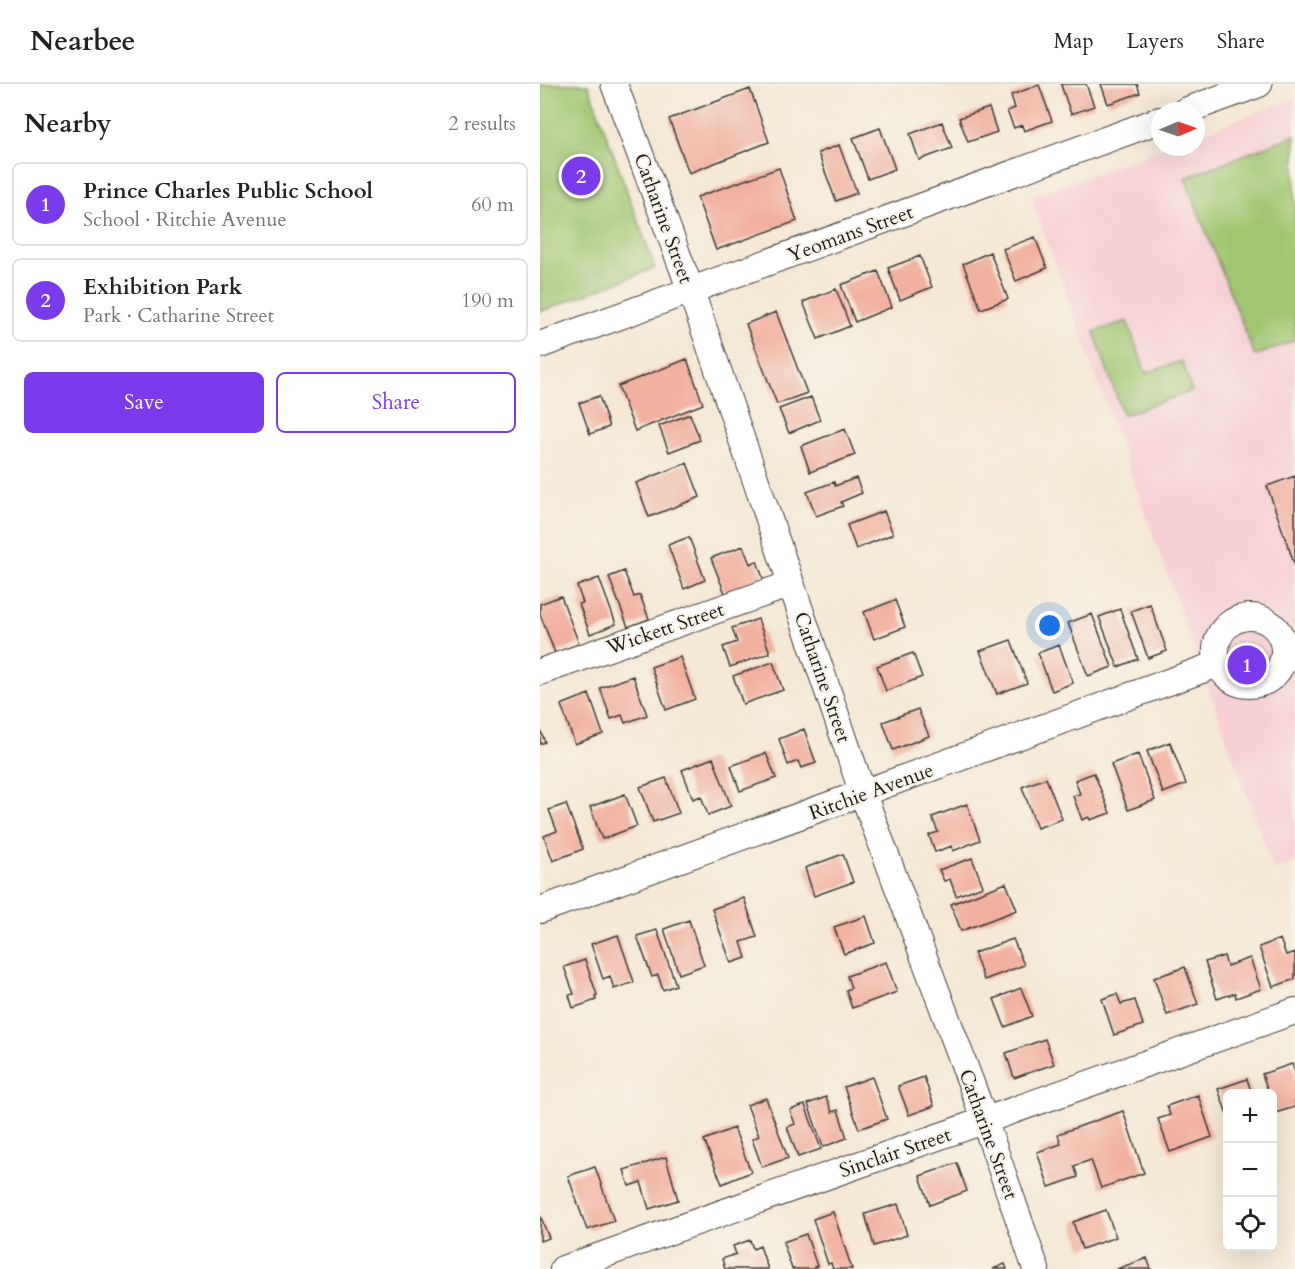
<!DOCTYPE html>
<html lang="en">
<head>
<meta charset="utf-8">
<style>
  :root { --surface:#fff; --page:#f2f2f2; --text:#222; --muted:#767676; --line:#e0e0e0; --accent:#7c3aed }
  body { margin:0; font-family:Cardo,serif; background:var(--page); color:var(--text) }
  .controls { position:absolute; right:18px; bottom:18px; display:grid; overflow:hidden; border-radius:9px; box-shadow:0 6px 24px #0002 }
  .controls button { width:54px; height:54px; display:grid; place-items:center; padding:0; border:0; border-bottom:2px solid var(--line); background:var(--surface); color:var(--text); font:30px sans-serif }
  .compass { position:absolute; left:611px; top:18px; width:54px; height:54px; border-radius:50%; background:var(--surface); box-shadow:0 6px 24px #0002; rotate:88deg }
  .you { position:absolute; left:510px; top:542px; width:21px; height:21px; margin:-15px; border:4px solid #fff; border-radius:50%; background:#1a73e8; box-shadow:0 0 0 9px #1a73e833 }
  .badge { display:grid; place-items:center; width:39px; height:39px; border-radius:50%; background:var(--accent); color:#fff; font-size:20px; font-weight:700 }
  .pin { position:absolute; translate:-50% -50%; border:3px solid #fff; box-shadow:0 2px 6px #0006 }
  .list { margin:0; padding:0; list-style:none }
  h2 { display:flex; justify-content:space-between; align-items:center; height:78px; margin:0; padding:0 24px; font-size:26px }
  h2 small { font-size:20px; font-weight:400; color:var(--muted) }
  .list li { display:grid; grid-template-columns:39px 1fr auto; gap:18px; align-items:center; box-sizing:border-box; height:84px; margin:0 12px 12px; padding:0 12px; border:2px solid var(--line); border-radius:9px }
  .list b { display:block; font-size:22px; white-space:nowrap }
  .list p { margin:0; font-size:20px; white-space:nowrap; color:var(--muted) }
  .list em { font-size:20px; font-style:normal; color:var(--muted) }
  .actions { display:flex; gap:12px; padding:18px 24px }
  .actions a { flex:1; padding:14px 0; border:2px solid var(--accent); border-radius:9px; text-align:center; font-size:21px; color:var(--accent) }
  .actions .main { background:var(--accent); color:#fff }
  .icon { flex:none; width:33px; height:33px; fill:none; stroke:currentColor; stroke-width:2; stroke-linecap:round; stroke-linejoin:round }
  .map { position:relative; flex:none; width:755px; height:1185px; overflow:hidden }
  header { display:flex; align-items:center; gap:36px; box-sizing:border-box; height:84px; padding:0 30px; background:var(--surface); border-bottom:2px solid var(--line) }
  header strong { font-size:28px }
  nav { display:flex; gap:33px; margin-inline-start:auto; font-size:21px }
  main { display:flex }
  aside { flex:1; background:var(--surface) }
  .map>svg:first-child { display:block }
</style>
</head>
<body>
<header>
<strong>Nearbee</strong>
<nav><a>Map</a><a>Layers</a><a>Share</a></nav>
</header>
<main>
<aside>
<h2>Nearby<small>2 results</small></h2>
<ul class="list">
<li><span class="badge">1</span><div><b>Prince Charles Public School</b><p>School · Ritchie Avenue</p></div><em>60 m</em></li>
<li><span class="badge">2</span><div><b>Exhibition Park</b><p>Park · Catharine Street</p></div><em>190 m</em></li>
</ul>
<div class="actions"><a class="main">Save</a><a>Share</a></div>
</aside>
<div class="map">
<svg width="755" height="1185" viewBox="0 0 755 1185">
  <rect width="100%" height="100%" fill="#f7f3e8"/>
  <filter id="ink" filterUnits="userSpaceOnUse"><feTurbulence type="fractalNoise" baseFrequency=".0167" numOctaves="2"/><feDisplacementMap in="SourceGraphic" scale="12" xChannelSelector="R" yChannelSelector="G"/><feConvolveMatrix kernelMatrix="1 2 1 2 8 2 1 2 1" color-interpolation-filters="sRGB"/></filter>
  <filter id="wash" filterUnits="userSpaceOnUse"><feTurbulence type="fractalNoise" baseFrequency=".008" numOctaves="4" result="noise"/><feDisplacementMap in="SourceGraphic" scale="24" xChannelSelector="R" yChannelSelector="G"/><feGaussianBlur stdDeviation="1.35" result="paint"/><feColorMatrix in="noise" values="0 0 0 0 0 0 0 0 0 0 0 0 0 0 0 0 0 1.4 0 .05"/><feComposite in="paint" operator="in"/></filter>
  <g filter="url(#wash)">
    <rect width="100%" height="100%" fill="#f5e8d4"/>
    <path fill="#f7cfd4" d="M755 14V779L734 787 491 113 624 63H656V51Z"/>
    <path fill="#a0c671" stroke="#5e7146" stroke-width="1.5" d="M0 0H48L115 184 0 228Z
      M755 51V256L715 272 645 94Z
      M587 237 606 289 642 277 652 307 583 331 554 248Z"/>
    <g id="blocks">
      <path fill="#f1b19f" d="M523 0H546L554 22 531 30 521 1Z
        M561 0H597L600 9 568 20Z
        M499 1 512 37 484 47 482 41 474 44 467 27 475 24 471 11Z
        M210 5 229 58 149 89 129 35Z
        M449 24 457 48 428 58 419 34Z
        M402 38 412 64 379 76 370 50Z
        M340 44 355 85 328 95 313 54Z
        M299 61 317 109 296 117 278 69Z
        M239 84 257 137 176 166 157 113Z
        M495 153 507 184 476 197 463 165Z
        M450 168 468 215 441 225 423 180Z
        M380 172 392 203 360 216 348 184Z
        M338 187 352 223 315 238 301 201Z
        M296 205 310 242 278 255 263 218Z
        M236 228 267 309 237 320 206 240Z
        M147 275 163 320 95 347 78 302Z
        M59 312 69 343 50 350 39 319Z
        M271 313 280 336 249 349 239 325Z
        M150 330 160 356 129 368 119 342Z
        M305 345 315 371 270 388 261 362Z
        M147 379 160 413 109 433 96 399Z
        M755 392V482L727 402Z
        M316 394 322 409 301 418 303 422 276 432 267 408 294 398 295 402Z
        M344 427 353 450 316 465 307 441Z
        M149 453 165 496 144 505 128 461Z
        M203 462 210 480 217 477 224 497 186 512 171 474Z
        M84 487 94 513 100 511 109 535 88 543 69 493Z
        M59 494 76 540 50 550 39 520 43 519 37 502Z
        M21 512 39 560 15 569 0 530V520Z
        M355 516 365 543 334 555 324 528Z
        M610 520 627 567 608 574 591 527Z
        M580 525 598 575 578 583 559 533Z
        M552 530 572 583 548 592 528 539Z
        M218 535 230 569 190 583 183 563 197 558 192 544Z
        M471 556 487 599 457 610 440 567Z
        M519 561 533 599 512 607 498 569Z
        M373 569 382 593 346 607 337 582Z
        M140 573 155 615 126 626 111 583Z
        M233 578 243 606 203 620 193 592Z
        M93 592 107 631 85 639 82 631 71 635 60 604Z
        M49 610 63 650 35 660 21 621Z
        M378 625 389 652 353 666 343 638Z
        M0 645 5 658 0 660Z
        M264 645 276 679 261 684 258 677 248 681 239 655Z
        M630 658 646 700 623 709 607 667Z
        M226 669 236 694 200 707 191 682Z
        M598 670 615 716 588 726 571 680Z
        M173 674 191 722 168 731 161 712 153 715 142 686Z
        M554 689 570 729 550 736 549 733 542 736 533 712 540 710 535 696Z
        M126 694 139 729 113 738 100 703Z
        M506 694 522 735 497 744 482 703Z
        M85 710 97 742 62 755 50 723Z
        M26 720 43 765 13 777 4 752 17 747 9 726Z
        M427 720 440 756 413 767 412 762 395 768 389 751 398 748 392 733Z
        M303 770 313 798 274 812 265 784Z
        M432 774 443 802 416 812 410 795 404 797 399 786Z
        M466 799 477 826 421 847 411 820Z
        M204 814 217 853 201 858 206 874 191 879 172 825Z
        M326 832 335 859 304 870 294 843Z
        M149 836 164 881 139 890 124 845Z
        M117 846 136 901 123 906 118 891 112 893 97 852Z
        M78 851 94 898 74 905 70 892 63 895 51 860Z
        M473 855 484 881 444 896 434 869Z
        M740 855 746 871 755 868V895L733 903 719 863Z
        M684 872 687 882 710 874 721 905 696 914 695 909 677 915 665 878Z
        M45 876 57 911 55 912 56 916 33 924 29 911 34 910 24 883Z
        M346 878 357 908 312 924 306 906 311 904 307 892Z
        M645 883 658 920 627 931 614 894Z
        M481 904 492 932 465 943 454 915Z
        M577 910 581 920 595 916 603 941 574 951 562 915Z
        M505 955 514 980 474 994 466 969Z
        M752 980 755 988V1023L735 1029 732 1021V1010H729L722 990Z
        M332 993 347 1035 319 1045 304 1003Z
        M384 993 394 1022 369 1031 358 1002Z
        M707 995 712 1010H688L687 1030 678 1005Z
        M658 1011 672 1053 630 1068 618 1035 630 1031 627 1022Z
        M286 1013 292 1028 298 1026 307 1054 283 1063 268 1020Z
        M226 1014 248 1074 222 1083 212 1055 219 1052 207 1021Z
        M265 1021 281 1065 258 1073 247 1043 255 1040 250 1026Z
        M583 1027 604 1089 561 1104 551 1076 534 1082 538 1093 509 1103 497 1068 521 1060 518 1050Z
        M194 1044 211 1088 182 1100 164 1056Z
        M126 1073 138 1116 109 1125 101 1098 89 1102 84 1086Z
        M417 1079 427 1107 390 1121 380 1092Z
        M55 1083 74 1137 47 1146 28 1092Z
        M358 1120 367 1151 334 1162 325 1130Z
        M566 1126 576 1153 542 1165 533 1138Z
        M293 1128 312 1185H293L291 1179 288 1180 273 1135Z
        M0 1131 9 1154 0 1157Z
        M266 1150 277 1182 274 1183 275 1185H252L243 1158Z
        M210 1156 213 1165 220 1162 228 1185H185L182 1175 196 1170 193 1162Z
        M607 1174 611 1185H577Z
        M465 1180 467 1185H453Z"/>
    </g>
  </g>
  <g filter="url(#ink)">
    <use href="#blocks" fill-opacity="0" stroke="#3d3b38" stroke-width="1.5"/>
    <g fill="none" stroke-linecap="round" stroke-linejoin="round">
      <g stroke="#3d3b38" stroke-width="28">
        <path id="minor" d="M74 0 151 207 323 710 438 1018 496 1185
          M645 27 719 0
          M0 261 620 36
          M676 567a34 34 0 1 1 68 0a34 34 0 1 1-68 0Z
          M0 588 251 500
          M0 826 678 580
          M23 1185 755 927"/>
      </g>
      <use href="#minor" stroke="#fff" stroke-width="26"/>
    </g>
  </g>
  <g text-anchor="middle" stroke-width="4.5" stroke-linejoin="round" paint-order="stroke">
    <g font-size="20" fill="#1c1c1c" stroke="#f7f3e8">
      <text transform="translate(124 134) rotate(70)" y="7">Catharine Street</text>
      <text transform="translate(310 149) rotate(-20)" y="7">Yeomans Street</text>
      <text transform="translate(125 544) rotate(-19)" y="7">Wickett Street</text>
      <text transform="translate(283 593) rotate(71)" y="7">Catharine Street</text>
      <text transform="translate(331 707) rotate(-20)" y="7">Ritchie Avenue</text>
      <text transform="translate(449 1050) rotate(70)" y="7">Catharine Street</text>
      <text transform="translate(355 1068) rotate(-19)" y="7">Sinclair Street</text>
    </g>
  </g>
</svg>
<div class="controls">
<button>+</button>
<button>−</button>
<button><svg class="icon" aria-label="locate" viewBox="0 0 24 24"><circle cx="12" cy="12" r="6"/><path d="M12 2v4M12 18v4M2 12h4M18 12h4"/></svg></button>
</div>
<svg class="compass" viewBox="-18 -18 36 36"><path d="M0-13l5 13h-10z" fill="#e53935"/><path d="M0 13l5-13h-10z" fill="#767676"/></svg>
<div class="you"></div>
<div class="pin badge" style="left:707px;top:581px">1</div>
<div class="pin badge" style="left:41px;top:92px">2</div>
</div>
</main>
</body>
</html>
